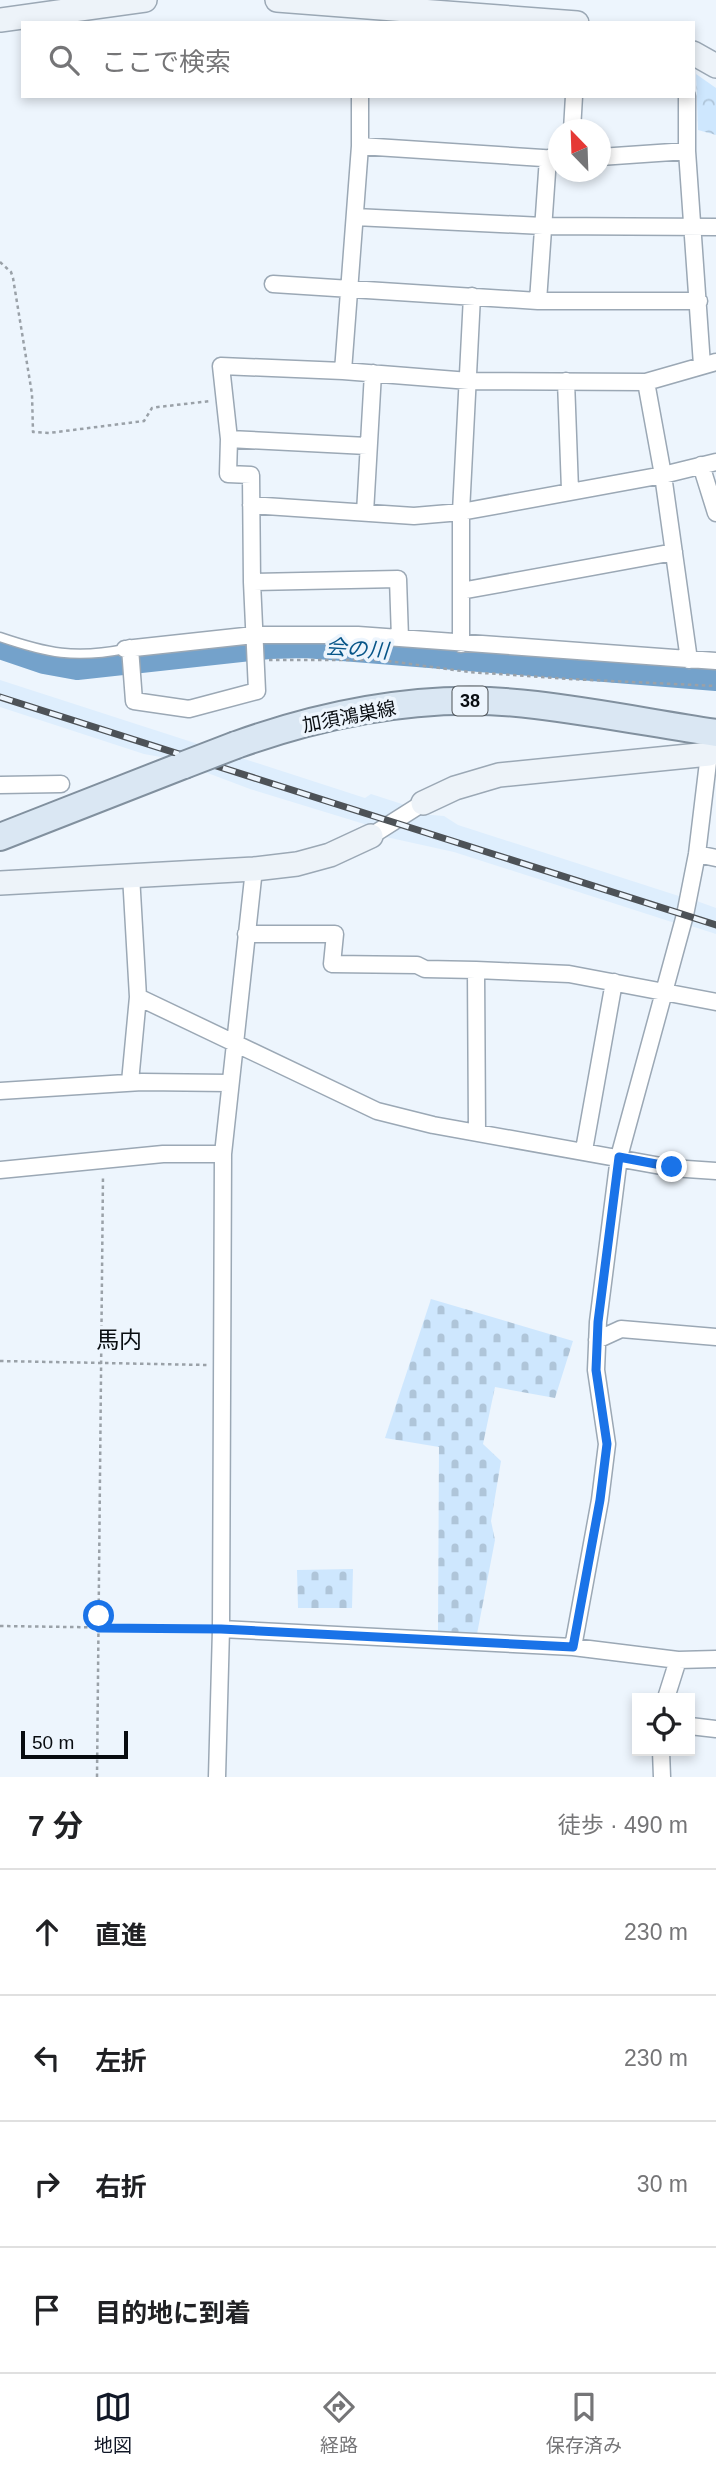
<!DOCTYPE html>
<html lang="ja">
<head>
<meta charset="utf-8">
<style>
  :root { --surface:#fff; --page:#f2f2f2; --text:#202124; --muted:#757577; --line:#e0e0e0; --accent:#111827 }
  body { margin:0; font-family:Helvetica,"Noto Sans JP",sans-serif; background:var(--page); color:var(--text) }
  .controls { position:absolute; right:21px; bottom:21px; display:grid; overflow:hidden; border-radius:0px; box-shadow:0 4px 10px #0003 }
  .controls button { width:63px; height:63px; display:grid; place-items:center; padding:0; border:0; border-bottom:2px solid var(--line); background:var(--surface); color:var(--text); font:35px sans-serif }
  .compass { position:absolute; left:548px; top:119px; width:63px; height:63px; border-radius:50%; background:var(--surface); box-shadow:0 4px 10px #0003; rotate:337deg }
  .scale { position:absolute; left:21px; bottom:18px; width:107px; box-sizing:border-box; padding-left:7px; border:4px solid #080c10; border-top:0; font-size:19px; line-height:24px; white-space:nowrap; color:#080c10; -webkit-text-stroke:5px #edf5fd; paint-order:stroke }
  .stop { position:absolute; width:21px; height:21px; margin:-16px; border:5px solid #1a73e8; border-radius:50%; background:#fff }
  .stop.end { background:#1a73e8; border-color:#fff; box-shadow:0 2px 7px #0008 }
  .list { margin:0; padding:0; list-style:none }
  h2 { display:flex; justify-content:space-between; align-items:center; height:91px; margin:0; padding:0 28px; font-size:30px }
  h2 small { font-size:23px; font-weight:400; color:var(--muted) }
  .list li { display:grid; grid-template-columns:46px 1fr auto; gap:21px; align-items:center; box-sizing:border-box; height:126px; padding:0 28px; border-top:2px solid var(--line) }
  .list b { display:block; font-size:26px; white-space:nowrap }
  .list em { font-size:23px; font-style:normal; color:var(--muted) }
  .icon { flex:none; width:38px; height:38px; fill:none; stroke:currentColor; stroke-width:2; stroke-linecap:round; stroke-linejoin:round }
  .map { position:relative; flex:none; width:716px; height:1777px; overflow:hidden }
  .search { position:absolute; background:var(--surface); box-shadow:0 4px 10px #0003; left:21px; right:21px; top:21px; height:77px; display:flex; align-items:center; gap:18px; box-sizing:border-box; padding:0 24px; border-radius:0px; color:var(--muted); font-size:26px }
  .sheet { height:595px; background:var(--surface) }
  nav { display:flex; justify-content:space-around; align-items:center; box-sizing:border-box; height:98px; border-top:2px solid var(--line); background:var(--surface); font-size:19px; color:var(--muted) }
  nav a { display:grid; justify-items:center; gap:4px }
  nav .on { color:var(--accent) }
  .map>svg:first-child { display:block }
</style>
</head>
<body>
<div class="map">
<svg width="716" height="1777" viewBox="0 0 716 1777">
  <defs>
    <pattern id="cemetery-stones" width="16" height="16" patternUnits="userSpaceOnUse" patternTransform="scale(1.75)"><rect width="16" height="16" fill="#cee7fe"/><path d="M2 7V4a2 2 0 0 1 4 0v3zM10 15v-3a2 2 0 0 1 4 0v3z" fill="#afc5d9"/></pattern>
    <pattern id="park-crowns" width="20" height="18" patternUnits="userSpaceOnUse" patternTransform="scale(1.75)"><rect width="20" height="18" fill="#cee7fe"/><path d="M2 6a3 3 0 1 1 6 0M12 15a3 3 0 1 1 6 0" fill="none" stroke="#afc5d9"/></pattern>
  </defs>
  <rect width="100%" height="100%" fill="#edf5fd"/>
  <path fill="#deeefd" d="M0 680 365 798 371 794 405 805 406 809 374 827 250 789 205 772V769L169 756 166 758 144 754 0 707Z
    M419 814 444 816 458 825 685 898 678 924 454 852 386 837 387 831Z
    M694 900 716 908V934L688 925Z"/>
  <path fill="url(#cemetery-stones)" d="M431 1299 573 1341 555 1398 495 1387 483 1444 501 1461 491 1521 495 1540 477 1634 438 1632 439 1447 385 1438Z
    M353 1569 352 1608H298L297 1570Z"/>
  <path fill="url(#park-crowns)" d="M696 74 716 88V135L698 130Z"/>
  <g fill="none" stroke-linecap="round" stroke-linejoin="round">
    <path stroke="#74a2cb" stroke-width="26" d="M0 646 44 661 77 667 269 646 305 645 716 678"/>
    <g stroke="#9ba8b5" stroke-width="11">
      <path id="lane" d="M0 637C47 653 75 659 125 649"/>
    </g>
    <g stroke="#9ba8b5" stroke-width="19">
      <path id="street" d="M687 96V151L702 365
        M572 130 574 96
        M360 146 558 159
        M600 157 687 151
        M355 217 543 226 716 227
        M273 284 538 301H699
        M538 301 548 158
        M343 371 360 146V96
        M566 381 570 490
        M646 382 663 475 689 660
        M229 439 367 446
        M701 465 716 513
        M251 505 414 516 461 512 663 475 716 462
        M365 513 373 373
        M252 582 398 579 400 638
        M461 591 674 552
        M461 644V512L472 296
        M130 648 134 701 189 709 257 691 252 582 251 475 228 474 229 439 221 366 343 371 469 381 646 382 716 362
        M125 649 254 635H358L716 661
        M0 785 61 784
        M371 836 423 803
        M697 854 716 858
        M246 934H335L332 964 417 965 425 969 476 970
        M138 997 377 1111 433 1125 672 1168 716 1171
        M130 1082 138 997 131 875
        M0 1091 142 1082 229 1083
        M477 1131 476 970 569 974 716 1002
        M584 1150 614 982
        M0 1170 163 1154H223
        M597 1340 621 1329 716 1337
        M221 1629 573 1647 678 1660 716 1659
        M573 1647 600 1500 607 1444 596 1370 598 1322 619 1157 685 915 697 854 709 754
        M666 1698 678 1660
        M690 1726 716 1729
        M661 1751 662 1777
        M217 1777 221 1629 223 1154 254 869"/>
    </g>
    <g stroke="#9ba8b5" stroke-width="26">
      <path id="secondary" d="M277 0 577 23
        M0 20 145 0
        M693 53 716 66
        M423 803 455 788 499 775 709 754 713 749 716 733
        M0 883 254 869 297 864 330 855 371 836"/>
    </g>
    <g stroke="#81909e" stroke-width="30">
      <path id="primary" d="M236 745C331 711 435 692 536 705 596 712 656 724 716 733
        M0 837 184 765"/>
    </g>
    <path stroke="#9aa1a8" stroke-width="2.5" stroke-dasharray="3.5 3.5" stroke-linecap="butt" d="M0 262 11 272 13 278 32 394 33 432 49 433 144 421 152 408 158 407 211 401
      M269 660H381L469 672 569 679 716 686
      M0 1361 207 1365
      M0 1626 207 1629
      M97 1777 103 1175"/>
    <use href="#lane" stroke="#fff" stroke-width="8"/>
    <use href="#street" stroke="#fff" stroke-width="16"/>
    <use href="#secondary" stroke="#edf3f9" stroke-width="23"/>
    <use href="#primary" stroke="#dae7f3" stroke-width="26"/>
    <g stroke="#4d5257" stroke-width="7">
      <path id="rail" d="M0 697 716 925"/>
    </g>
    <use href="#rail" stroke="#edf5fd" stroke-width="4.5" stroke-dasharray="13" stroke-linecap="butt"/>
    <g stroke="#81909e" stroke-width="30" stroke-linecap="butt">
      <path id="primary-bridge" d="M184 765 236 745"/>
    </g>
    <use href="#primary-bridge" stroke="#dae7f3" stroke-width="26"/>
  </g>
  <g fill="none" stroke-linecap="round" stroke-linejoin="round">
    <path stroke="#1a73e8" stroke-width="9" d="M99 1616V1628L221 1629 573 1647 600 1500 607 1444 596 1370 598 1322 619 1157 672 1167"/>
  </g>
  <g text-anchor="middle" stroke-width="7" stroke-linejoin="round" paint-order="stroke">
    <rect fill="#edf5fd" stroke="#4d5257" stroke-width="2" x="452.5" y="686.5" width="35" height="29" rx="5"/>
    <g font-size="18" font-weight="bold" fill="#080c10">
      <text x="470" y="707">38</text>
    </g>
    <g font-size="19" fill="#080c10" stroke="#edf5fd">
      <text transform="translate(349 716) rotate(-11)" y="7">加須鴻巣線</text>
    </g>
    <g font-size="21" font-style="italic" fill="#075588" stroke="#edf5fd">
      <text transform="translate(357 649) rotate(4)" y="7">会の川</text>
    </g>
    <g font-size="23" fill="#080c10" stroke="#edf5fd">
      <text x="119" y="1348">馬内</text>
    </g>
  </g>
</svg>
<div class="controls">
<button><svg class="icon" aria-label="locate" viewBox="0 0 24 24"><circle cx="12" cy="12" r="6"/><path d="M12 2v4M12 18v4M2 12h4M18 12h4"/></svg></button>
</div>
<svg class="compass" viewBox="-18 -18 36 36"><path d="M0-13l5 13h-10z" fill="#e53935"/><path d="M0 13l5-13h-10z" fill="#757577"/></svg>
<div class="scale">50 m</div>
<div class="stop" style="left:99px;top:1616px"></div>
<div class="stop end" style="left:672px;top:1167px"></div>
<div class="search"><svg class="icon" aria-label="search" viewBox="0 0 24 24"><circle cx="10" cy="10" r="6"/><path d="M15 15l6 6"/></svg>ここで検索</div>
</div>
<section class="sheet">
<h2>7 分<small>徒歩 · 490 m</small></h2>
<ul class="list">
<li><svg class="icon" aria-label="ahead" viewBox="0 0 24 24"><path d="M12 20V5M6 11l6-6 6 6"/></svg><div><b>直進</b></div><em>230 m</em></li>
<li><svg class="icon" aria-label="left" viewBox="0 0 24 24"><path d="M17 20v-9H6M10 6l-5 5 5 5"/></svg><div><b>左折</b></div><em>230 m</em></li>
<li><svg class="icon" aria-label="right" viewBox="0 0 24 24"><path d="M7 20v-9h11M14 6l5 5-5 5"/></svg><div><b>右折</b></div><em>30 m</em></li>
<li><svg class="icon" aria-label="arrive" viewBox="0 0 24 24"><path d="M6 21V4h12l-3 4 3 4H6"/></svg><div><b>目的地に到着</b></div></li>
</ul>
</section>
<nav>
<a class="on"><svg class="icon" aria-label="map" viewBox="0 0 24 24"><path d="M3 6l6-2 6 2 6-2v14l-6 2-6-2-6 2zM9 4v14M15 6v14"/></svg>地図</a>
<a><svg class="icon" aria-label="directions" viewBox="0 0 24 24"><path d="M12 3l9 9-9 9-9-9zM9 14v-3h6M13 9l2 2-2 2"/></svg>経路</a>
<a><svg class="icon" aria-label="saved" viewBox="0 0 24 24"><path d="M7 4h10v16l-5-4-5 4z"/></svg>保存済み</a>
</nav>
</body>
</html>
